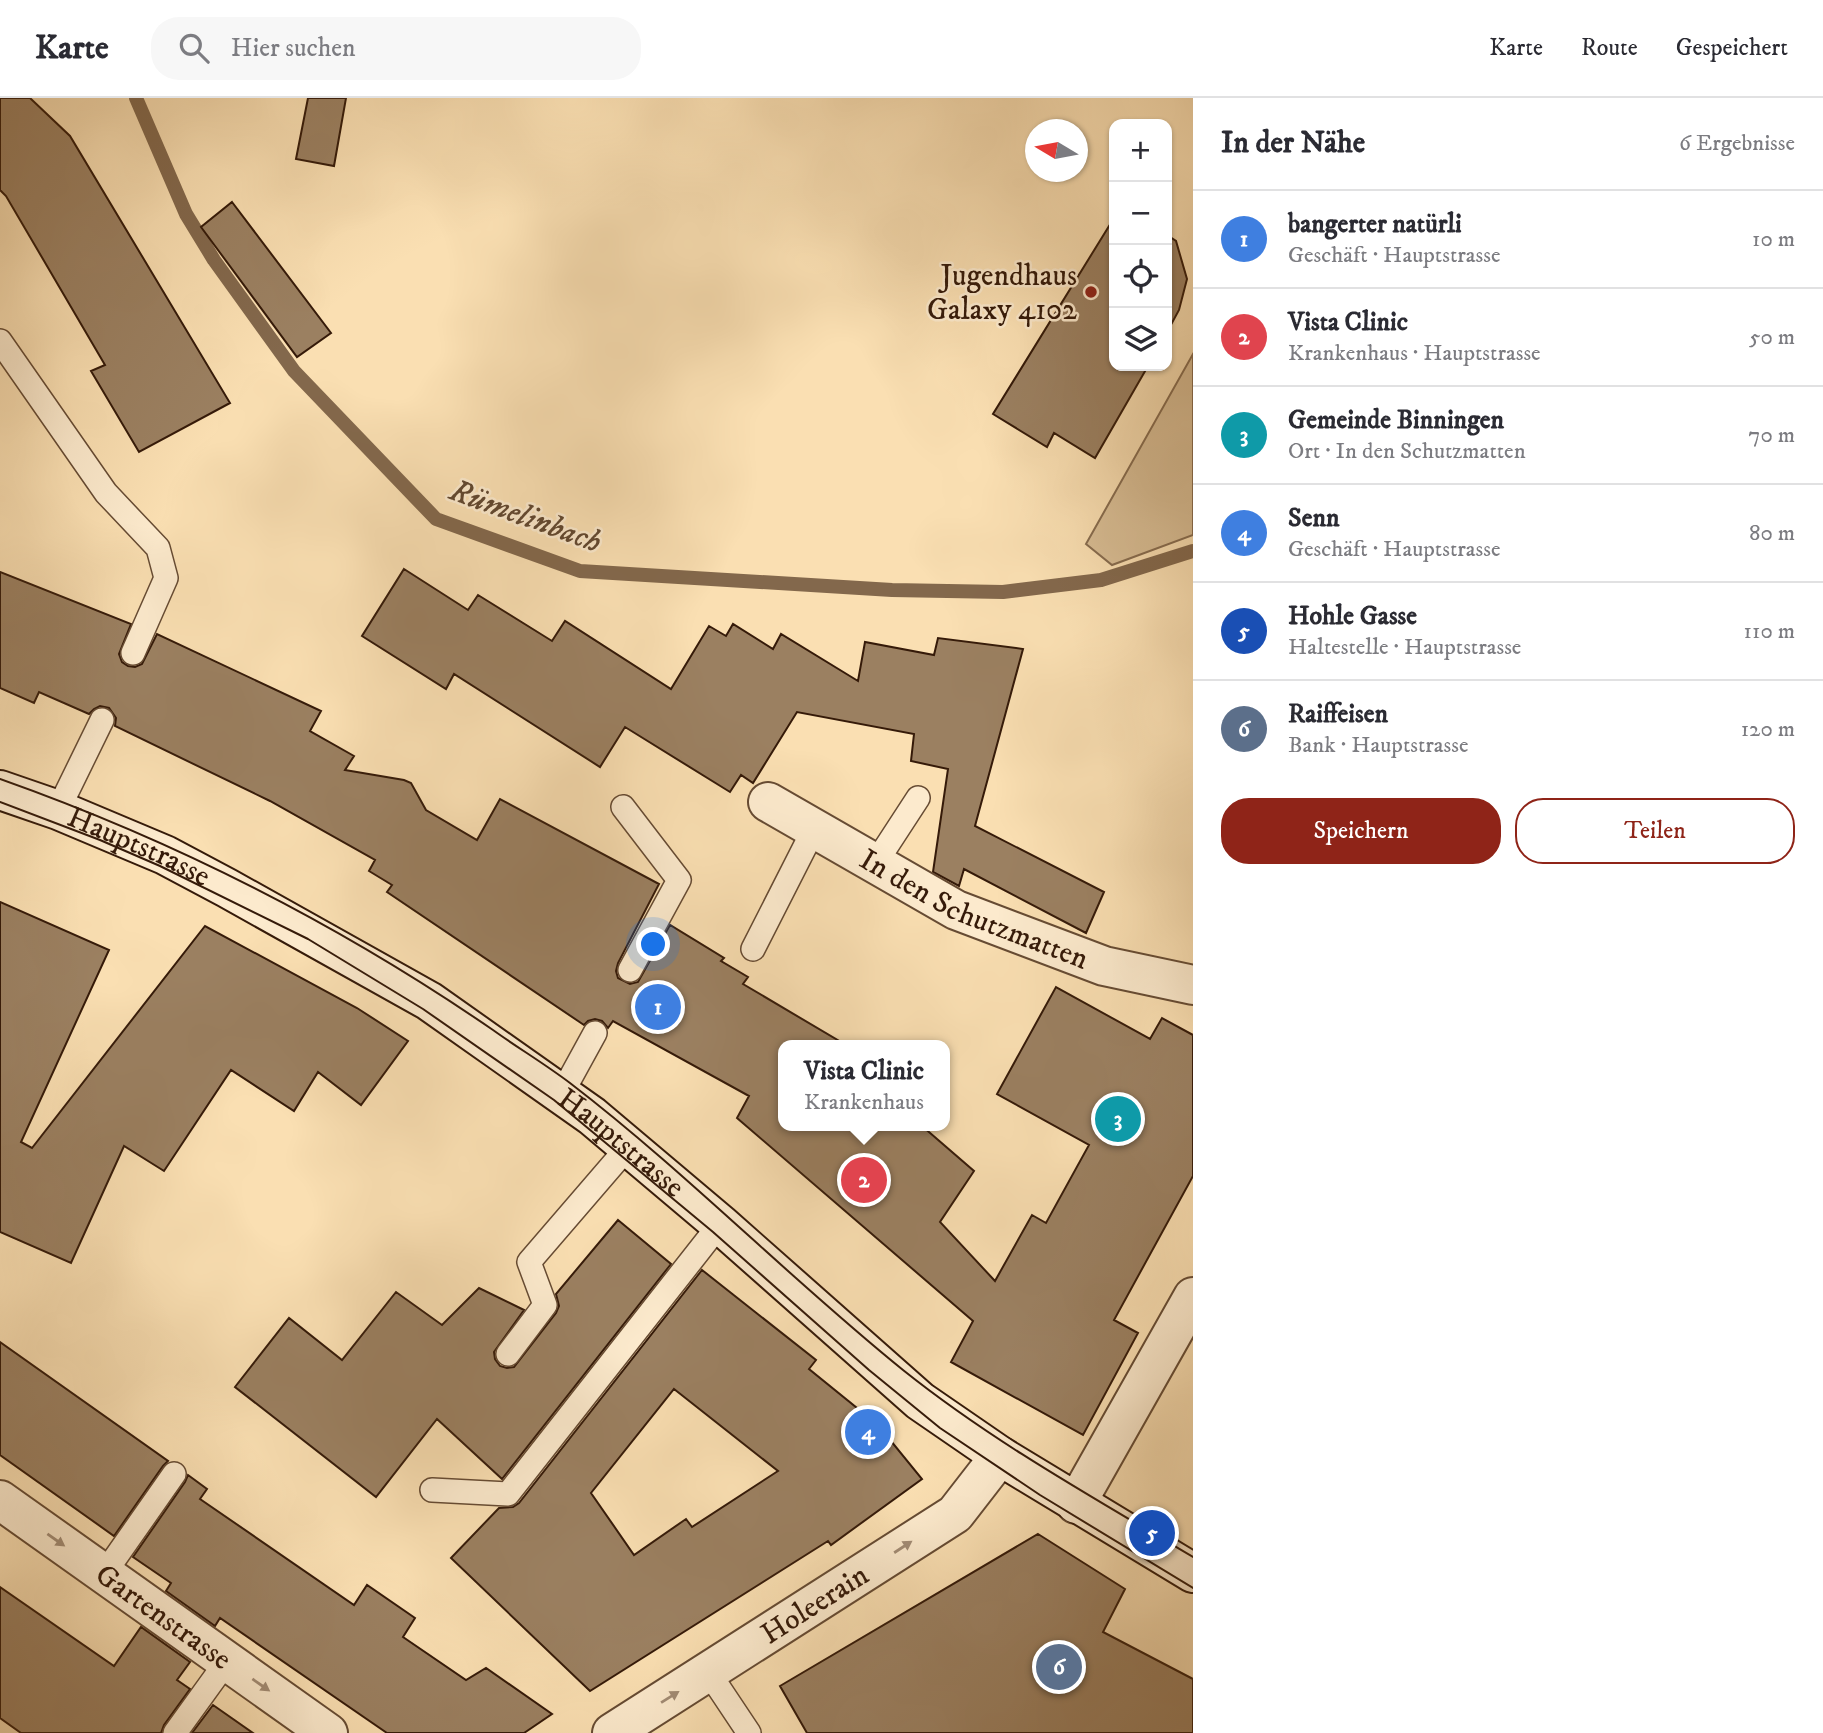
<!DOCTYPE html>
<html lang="de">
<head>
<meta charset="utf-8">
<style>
  :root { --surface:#fff; --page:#f7f7f7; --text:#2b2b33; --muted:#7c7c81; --line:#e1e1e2; --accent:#8f2418 }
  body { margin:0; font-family:"IM FELL DW Pica",serif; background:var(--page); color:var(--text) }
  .controls { position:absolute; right:21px; top:21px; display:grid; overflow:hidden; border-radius:14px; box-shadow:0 2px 5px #0004 }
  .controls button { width:63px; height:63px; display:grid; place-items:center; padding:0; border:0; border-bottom:2px solid var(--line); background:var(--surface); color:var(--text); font:35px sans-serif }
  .compass { position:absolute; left:1025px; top:21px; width:63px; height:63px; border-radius:50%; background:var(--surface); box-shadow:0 2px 5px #0004; rotate:280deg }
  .you { position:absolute; left:654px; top:847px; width:24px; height:24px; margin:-18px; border:5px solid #fff; border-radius:50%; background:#1a73e8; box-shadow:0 0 0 10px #1a73e833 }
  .badge { display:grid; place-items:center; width:46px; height:46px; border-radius:50%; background:var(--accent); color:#fff; font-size:23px; font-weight:700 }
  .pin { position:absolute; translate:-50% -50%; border:4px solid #fff; box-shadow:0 2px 7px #0006 }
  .popup { position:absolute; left:778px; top:942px; width:172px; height:91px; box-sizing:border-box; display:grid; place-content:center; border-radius:14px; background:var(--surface); filter:drop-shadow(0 2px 5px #0005); font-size:23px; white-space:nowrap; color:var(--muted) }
  .popup b { font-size:26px; color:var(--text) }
  .popup::after { content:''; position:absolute; left:50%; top:100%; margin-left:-14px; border:14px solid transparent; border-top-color:var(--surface) }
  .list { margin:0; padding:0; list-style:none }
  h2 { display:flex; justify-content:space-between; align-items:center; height:91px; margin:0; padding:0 28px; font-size:30px }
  h2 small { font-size:23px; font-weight:400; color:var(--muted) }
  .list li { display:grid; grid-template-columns:46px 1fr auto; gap:21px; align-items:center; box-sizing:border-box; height:98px; padding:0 28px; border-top:2px solid var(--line) }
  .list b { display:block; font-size:26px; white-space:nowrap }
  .list p { margin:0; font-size:23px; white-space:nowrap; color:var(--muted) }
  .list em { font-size:23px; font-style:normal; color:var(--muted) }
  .actions { display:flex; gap:14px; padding:21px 28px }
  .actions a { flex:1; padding:16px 0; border:2px solid var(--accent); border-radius:28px; text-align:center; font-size:24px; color:var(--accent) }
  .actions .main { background:var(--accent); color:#fff }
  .icon { flex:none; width:38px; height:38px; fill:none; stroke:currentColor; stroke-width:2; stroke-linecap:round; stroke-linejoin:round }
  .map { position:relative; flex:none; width:1193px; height:1635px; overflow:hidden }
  header { display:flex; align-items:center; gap:42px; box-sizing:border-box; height:98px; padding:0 35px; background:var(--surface); border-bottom:2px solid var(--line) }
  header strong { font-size:33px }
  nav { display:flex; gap:38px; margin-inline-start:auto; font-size:24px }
  .search { width:490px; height:63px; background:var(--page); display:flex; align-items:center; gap:18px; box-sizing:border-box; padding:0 24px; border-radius:28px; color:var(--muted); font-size:26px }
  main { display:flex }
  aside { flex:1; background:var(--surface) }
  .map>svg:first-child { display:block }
</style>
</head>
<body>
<header>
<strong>Karte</strong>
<div class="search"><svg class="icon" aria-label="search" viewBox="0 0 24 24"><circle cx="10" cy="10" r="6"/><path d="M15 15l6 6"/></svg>Hier suchen</div>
<nav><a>Karte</a><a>Route</a><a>Gespeichert</a></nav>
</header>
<main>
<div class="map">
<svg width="1193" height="1635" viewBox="0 0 1193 1635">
  <rect width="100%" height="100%" fill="#fadfb2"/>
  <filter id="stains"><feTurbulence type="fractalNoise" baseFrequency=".00286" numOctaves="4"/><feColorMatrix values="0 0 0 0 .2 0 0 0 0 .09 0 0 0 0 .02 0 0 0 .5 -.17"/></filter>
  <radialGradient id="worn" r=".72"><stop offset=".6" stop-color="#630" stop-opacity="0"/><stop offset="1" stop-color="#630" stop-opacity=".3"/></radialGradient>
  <path fill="#d9be95" stroke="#876c4f" stroke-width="2" d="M1193 256V437L1112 467 1086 446Z"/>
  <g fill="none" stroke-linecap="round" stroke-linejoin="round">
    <path stroke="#83684c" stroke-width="14" d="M136 0 186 116 214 162 294 273 436 421 580 473 892 492 1003 494 1101 482 1193 453"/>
  </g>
  <path fill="#9b8061" stroke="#351a09" stroke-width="2" fill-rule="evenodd" d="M0 0H30L70 38 230 305 139 354 91 273 105 267 6 98 0 92Z
    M308 0H346L334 68 296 61Z
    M232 104 331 235 297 259 201 129Z
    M1114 120V268H1148L1095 360 1054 335 1047 349 993 316Z
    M1167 137 1176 143 1187 181 1179 212 1167 234Z
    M404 471 468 512 478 497 552 543 565 523 671 591 709 528 726 538 733 526 773 551 781 536 858 583 865 544 934 557 938 540 1023 551 975 728 1104 794 1086 835 964 771 959 788 933 774 948 671 911 663 914 636 797 614 753 685 741 677 730 694 625 629 600 669 454 576 446 591 362 538Z
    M0 474 131 526 119 556 122 564 128 568 135 569 142 566 157 536 321 613 310 633 354 658 345 672 404 682 411 685 426 712 477 742 500 701 659 786 618 865 616 873 618 880 630 886 638 884 670 827 724 860 721 863 748 879 743 886 846 947H783V1028H922L974 1073 940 1124 995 1183 1032 1117 1046 1125 1089 1047 997 996 1056 889 1150 941 1162 920 1193 937V1078L1114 1222 1138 1235 1083 1337 951 1264 973 1223 737 1020 749 998 613 923 608 930 602 923 595 921 588 923 584 927 387 794 392 787 369 773 375 762 270 703 115 628 116 620 109 610 100 608 94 611 89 616 39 594 34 605 0 590Z
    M0 804 109 852 21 1044 32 1050 205 828 357 910 408 943 361 1007 318 974 294 1013 231 972 164 1073 124 1048 71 1165 0 1134Z
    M618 1122 671 1166 502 1381 437 1321 376 1399 235 1289 289 1220 342 1262 396 1194 442 1227 479 1190 524 1212 494 1254 495 1261 500 1268 507 1270 514 1269 556 1215 559 1208 556 1196Z
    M702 1172 816 1262 809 1271 878 1327 922 1381 831 1447 828 1443 590 1593 451 1460 499 1410 513 1409 519 1405ZM674 1291 778 1373 692 1429 686 1421 634 1457 591 1395Z
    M0 1244 168 1363 163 1368 114 1438 0 1357Z
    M188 1377 207 1391 200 1401 354 1507 367 1487 415 1520 403 1539 466 1582 486 1570 552 1616 524 1635H387L220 1520 215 1528 166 1493 171 1485 133 1459 185 1384Z
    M1038 1436 1125 1491 1103 1534 1193 1581V1635H807L780 1588Z
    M0 1489 114 1568 141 1529 190 1564 177 1582 190 1591 164 1627 161 1635H21L0 1620Z
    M213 1607 253 1635H192Z"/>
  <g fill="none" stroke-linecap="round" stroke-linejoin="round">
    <g stroke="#664b33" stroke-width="26">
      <path id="lane" d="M0 243 106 395 158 450 166 480 133 555
        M623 709 679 782 630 872
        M58 712 102 622
        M875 766 918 700
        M753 851 814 731
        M561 997 595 935
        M508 1256 545 1207 529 1164 628 1049
        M432 1392 508 1396 720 1126
        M104 1476 174 1376
        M709 1575 749 1635
        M175 1635 227 1563"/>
    </g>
    <g stroke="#664b33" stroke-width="42">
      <g id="street">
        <path id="s1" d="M768 704 956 812 1104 868 1193 887"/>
        <path id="s2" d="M0 1402 328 1635"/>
        <path d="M1076 1406 1193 1199"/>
        <path id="s3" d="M612 1635 955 1416 1000 1358"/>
      </g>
    </g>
    <g stroke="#351a09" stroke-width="42">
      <g id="secondary">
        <path id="s4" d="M0 692 58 712 165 757 227 790 429 903 592 1018 720 1126 920 1303 1000 1358 1193 1475"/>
      </g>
    </g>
    <use href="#lane" stroke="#fceacd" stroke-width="23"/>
    <use href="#street" stroke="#fceacd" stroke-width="38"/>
    <use href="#secondary" stroke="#fceacd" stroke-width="38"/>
    <path stroke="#351a09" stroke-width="2" d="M0 681C175 743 340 827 493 932 518 950 545 966 570 985 686 1074 789 1180 903 1272 993 1344 1094 1400 1193 1459
      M0 704 100 742 160 768 308 841 423 911 554 1002 713 1134 869 1272 940 1330 1040 1397 1193 1490"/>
  </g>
  <defs><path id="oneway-solid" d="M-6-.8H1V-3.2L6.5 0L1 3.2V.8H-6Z" transform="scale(1.75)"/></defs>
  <g fill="#a28c75">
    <use href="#oneway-solid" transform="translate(56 1442) rotate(35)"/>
    <use href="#oneway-solid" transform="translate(903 1449) rotate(-33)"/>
    <use href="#oneway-solid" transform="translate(261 1587) rotate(35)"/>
    <use href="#oneway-solid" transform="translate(670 1599) rotate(-32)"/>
  </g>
  <circle fill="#8f2418" stroke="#fceacd" stroke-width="2.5" cx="1091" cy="194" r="7"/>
  <g text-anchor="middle" stroke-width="5" stroke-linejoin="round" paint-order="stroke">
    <g font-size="30" fill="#351a09" stroke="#fceacd" text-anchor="end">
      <text x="1077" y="187">Jugendhaus<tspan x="1077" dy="34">Galaxy 4102</tspan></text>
    </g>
    <g font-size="30" fill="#351a09" stroke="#fceacd">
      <text dy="10" stroke="none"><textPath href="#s4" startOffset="150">Hauptstrasse</textPath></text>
      <text dy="10" stroke="none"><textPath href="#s1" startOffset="233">In den Schutzmatten</textPath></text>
      <text dy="10" stroke="none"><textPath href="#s4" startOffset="718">Hauptstrasse</textPath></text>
      <text dy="10" stroke="none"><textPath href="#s3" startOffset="240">Holeerain</textPath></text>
      <text dy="10" stroke="none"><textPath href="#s2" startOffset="201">Gartenstrasse</textPath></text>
    </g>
    <g font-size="32" font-style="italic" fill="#624830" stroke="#fceacd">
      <text transform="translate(526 417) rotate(20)" y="11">Rümelinbach</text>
    </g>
  </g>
  <rect width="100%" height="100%" filter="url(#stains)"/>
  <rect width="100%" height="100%" fill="url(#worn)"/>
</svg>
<div class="controls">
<button>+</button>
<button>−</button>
<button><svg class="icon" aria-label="locate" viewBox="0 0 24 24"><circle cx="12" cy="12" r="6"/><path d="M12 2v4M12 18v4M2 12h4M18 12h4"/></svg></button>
<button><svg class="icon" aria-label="layers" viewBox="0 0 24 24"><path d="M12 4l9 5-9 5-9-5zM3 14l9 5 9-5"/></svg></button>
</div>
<svg class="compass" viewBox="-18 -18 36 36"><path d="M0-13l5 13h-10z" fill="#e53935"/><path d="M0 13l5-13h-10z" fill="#7c7c81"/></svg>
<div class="you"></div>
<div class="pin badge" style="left:658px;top:909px;background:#3f7fe0">1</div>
<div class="pin badge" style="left:864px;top:1082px;background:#e0444e">2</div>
<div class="popup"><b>Vista Clinic</b>Krankenhaus</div>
<div class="pin badge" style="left:1118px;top:1021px;background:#0f9aa8">3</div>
<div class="pin badge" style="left:868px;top:1334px;background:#3f7fe0">4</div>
<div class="pin badge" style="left:1152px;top:1435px;background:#1a4fb4">5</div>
<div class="pin badge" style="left:1059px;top:1569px;background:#5c6f8a">6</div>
</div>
<aside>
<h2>In der Nähe<small>6 Ergebnisse</small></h2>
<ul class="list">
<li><span class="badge" style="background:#3f7fe0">1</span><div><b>bangerter natürli</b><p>Geschäft · Hauptstrasse</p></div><em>10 m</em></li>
<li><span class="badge" style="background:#e0444e">2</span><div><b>Vista Clinic</b><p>Krankenhaus · Hauptstrasse</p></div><em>50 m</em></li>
<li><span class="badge" style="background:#0f9aa8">3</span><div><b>Gemeinde Binningen</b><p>Ort · In den Schutzmatten</p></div><em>70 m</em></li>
<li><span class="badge" style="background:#3f7fe0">4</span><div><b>Senn</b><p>Geschäft · Hauptstrasse</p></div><em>80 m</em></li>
<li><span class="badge" style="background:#1a4fb4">5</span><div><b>Hohle Gasse</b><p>Haltestelle · Hauptstrasse</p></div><em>110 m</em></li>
<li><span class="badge" style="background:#5c6f8a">6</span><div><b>Raiffeisen</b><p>Bank · Hauptstrasse</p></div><em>120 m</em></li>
</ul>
<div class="actions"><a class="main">Speichern</a><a>Teilen</a></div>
</aside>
</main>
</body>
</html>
